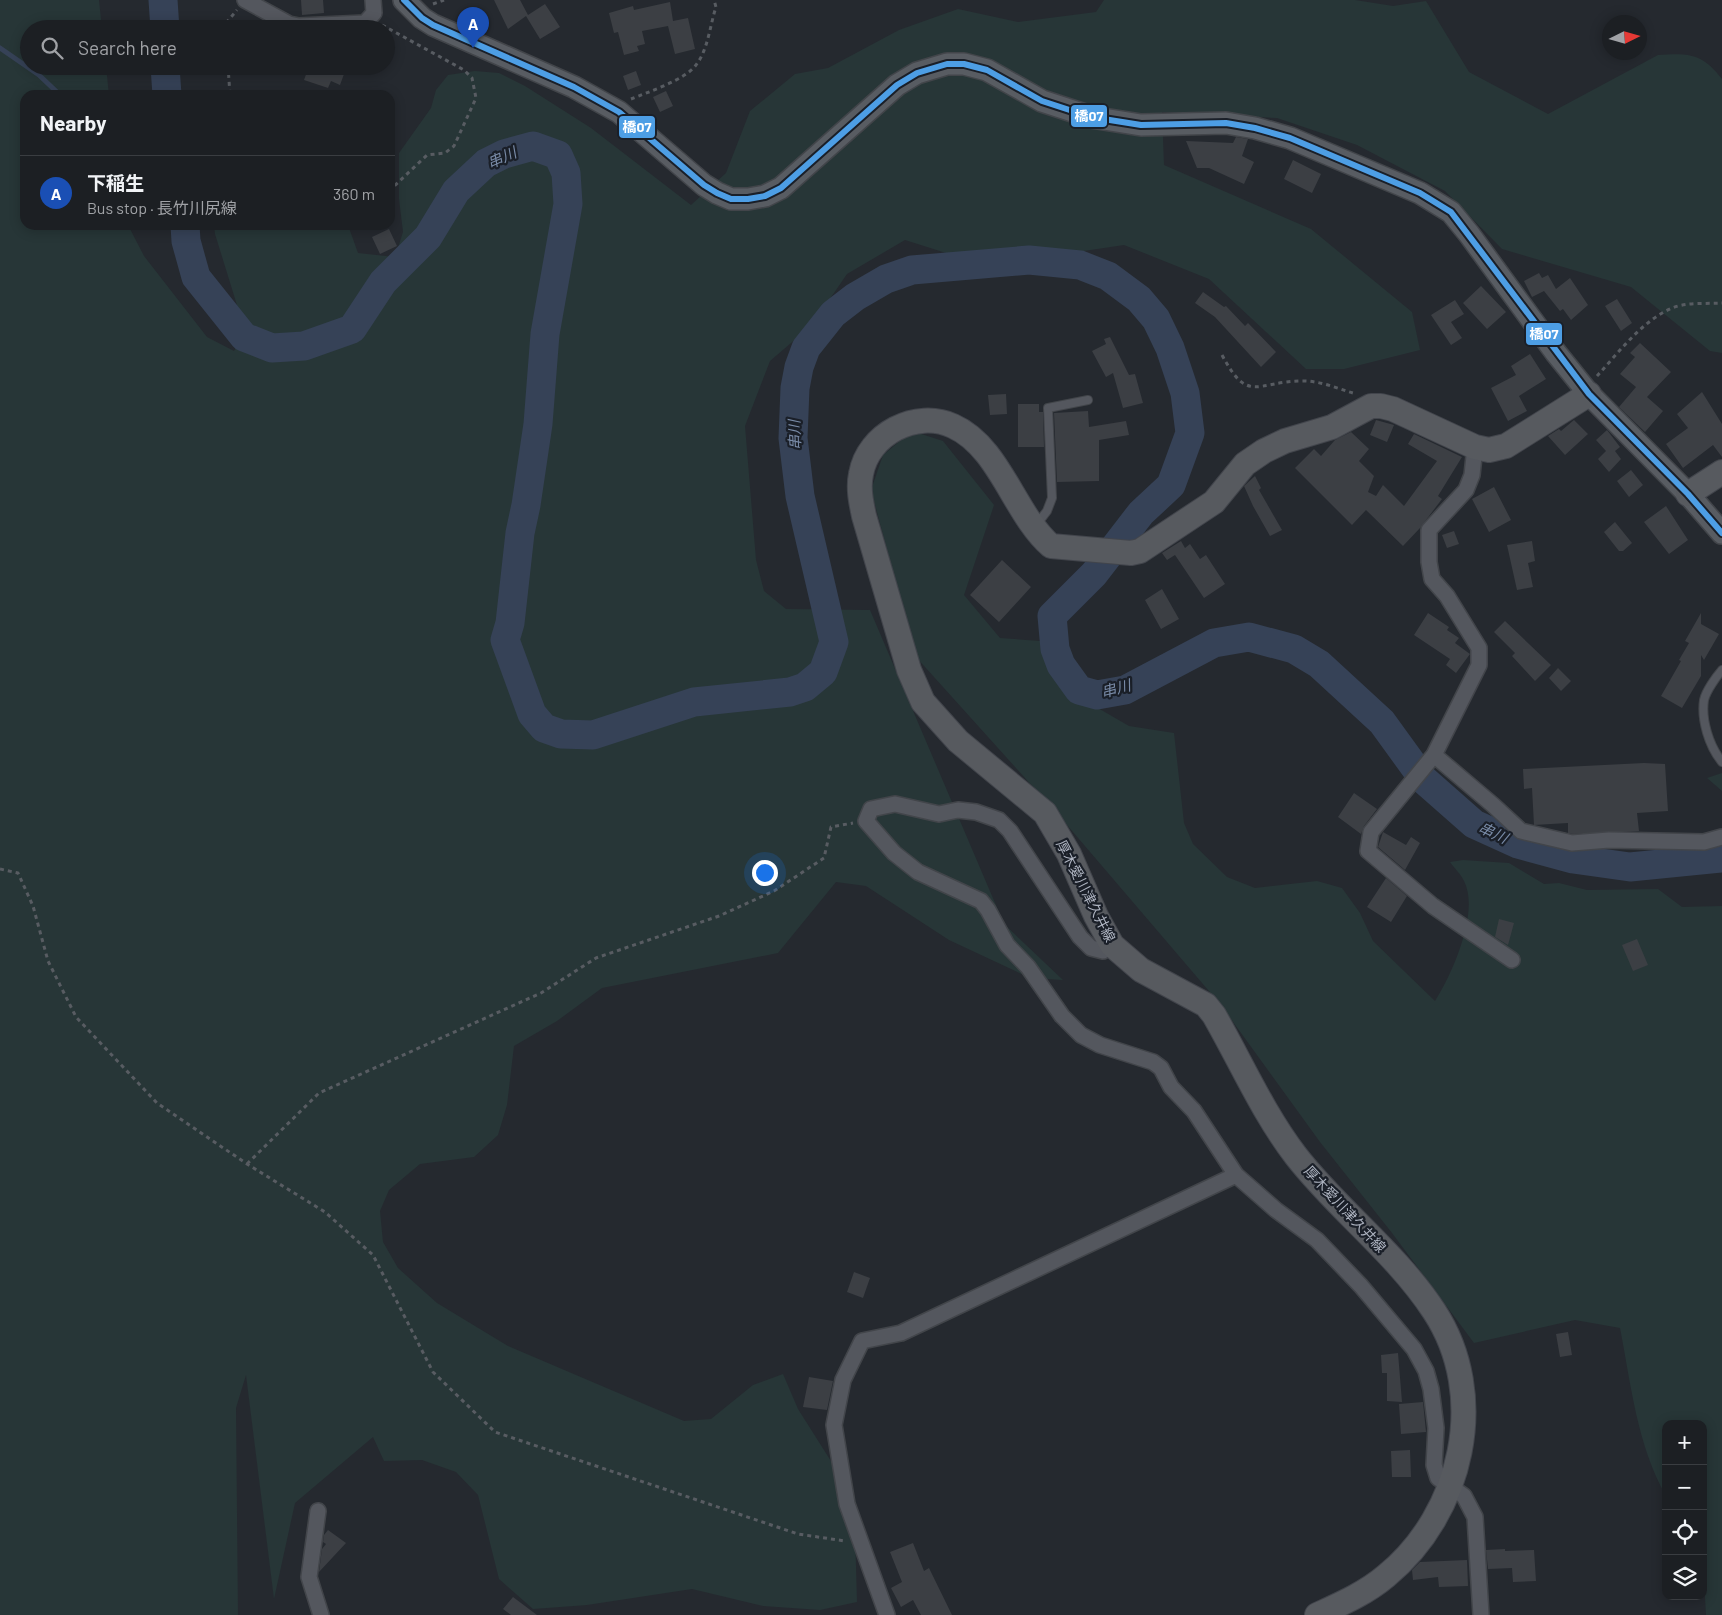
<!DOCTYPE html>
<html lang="en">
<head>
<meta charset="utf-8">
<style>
  :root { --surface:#1c1f23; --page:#292c30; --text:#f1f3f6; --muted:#a0a2a6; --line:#3a3d41; --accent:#db2777 }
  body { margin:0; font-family:Barlow,"Noto Sans JP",sans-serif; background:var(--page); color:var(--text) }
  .controls { position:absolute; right:15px; bottom:15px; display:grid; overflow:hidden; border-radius:10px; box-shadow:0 2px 12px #0003 }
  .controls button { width:45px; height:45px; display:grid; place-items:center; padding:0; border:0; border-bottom:1px solid var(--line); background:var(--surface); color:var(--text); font:25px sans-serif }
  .compass { position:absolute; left:1602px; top:15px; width:45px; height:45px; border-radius:50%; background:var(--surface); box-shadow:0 2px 12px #0003; rotate:85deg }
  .you { position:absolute; left:764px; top:872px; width:18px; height:18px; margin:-12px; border:4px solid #fff; border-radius:50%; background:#1a73e8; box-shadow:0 0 0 8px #1a73e833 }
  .badge { display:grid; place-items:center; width:32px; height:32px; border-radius:50%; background:var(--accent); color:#fff; font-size:16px; font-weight:700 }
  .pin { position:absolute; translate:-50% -41px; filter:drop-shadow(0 1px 2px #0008) }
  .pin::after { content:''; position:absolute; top:26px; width:18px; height:15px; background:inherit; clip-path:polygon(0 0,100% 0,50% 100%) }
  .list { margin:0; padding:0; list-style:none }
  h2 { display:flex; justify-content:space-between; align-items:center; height:65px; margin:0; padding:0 20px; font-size:21px }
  h2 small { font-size:16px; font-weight:400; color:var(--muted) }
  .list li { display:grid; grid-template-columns:32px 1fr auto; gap:15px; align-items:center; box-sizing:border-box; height:75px; padding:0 20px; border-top:1px solid var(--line) }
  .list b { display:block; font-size:19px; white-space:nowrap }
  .list p { margin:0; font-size:16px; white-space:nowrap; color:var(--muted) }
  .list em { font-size:16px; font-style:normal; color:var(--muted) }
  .icon { flex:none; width:28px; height:28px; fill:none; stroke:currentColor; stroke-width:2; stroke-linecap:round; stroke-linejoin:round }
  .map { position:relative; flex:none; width:1722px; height:1615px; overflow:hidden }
  .search { position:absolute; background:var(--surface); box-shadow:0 2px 12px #0003; left:20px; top:20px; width:375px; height:55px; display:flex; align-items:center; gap:12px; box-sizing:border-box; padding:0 18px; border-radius:28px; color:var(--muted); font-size:19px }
  .panel { position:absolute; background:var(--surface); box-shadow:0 2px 12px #0003; left:20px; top:90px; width:375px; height:140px; border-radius:15px }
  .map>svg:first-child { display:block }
</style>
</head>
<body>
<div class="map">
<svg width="1722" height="1615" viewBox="0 0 1722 1615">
  <rect width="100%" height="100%" fill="#25292f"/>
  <path fill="#273637" d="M0 0H99L102 29H29V66H106L109 95H25V225H128L144 256 207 337 234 351 245 331 215 234 214 225H348L358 253 395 257 403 232 399 199V153L431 108 436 90 448 75 475 71 499 73 525 86 591 128 691 205 726 173 750 111 795 74 828 68 899 30 958 9 1018 22 1096 12 1104 0H1355L1393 6 1426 1 1469 72 1548 114 1658 55C1689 53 1702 53 1722 79V353L1710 351 1631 287 1502 249 1445 191 1357 145 1277 118 1162 112 1164 165 1311 229 1412 312 1420 350 1344 369H1306L1209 279 1124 245 1057 255 946 253 905 240 847 274 812 325 770 361 745 426 756 560 764 591 786 609 870 610 1004 924 1063 980 1030 978 949 940 866 886 836 882 778 953 602 988 557 1021 514 1046 507 1105 498 1135 474 1157 420 1164 389 1190 380 1211 383 1242 398 1268 437 1303 508 1346 684 1421 711 1419 753 1385 783 1374 798 1409 841 1477 855 1530 857 1602 820 1610 763 1606 692 1589 587 1605 533 1609 499 1579 478 1495 456 1472 422 1460 384 1461 373 1437 295 1503 274 1599 246 1375 236 1408 238 1615H0Z
    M912 431 943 441 994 505 964 595 1000 638 1054 642 1091 704 1129 726 1174 733 1184 823 1193 844 1227 877 1255 888 1317 881 1342 888 1360 913 1373 941 1435 1001C1452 974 1480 912 1464 881 1461 874 1454 868 1450 862L1463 860 1509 863 1544 884 1559 883 1587 890 1658 889 1682 907 1722 906V1615H1706L1703 1563V1424H1666V1496C1637 1445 1631 1384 1620 1328L1575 1320 1474 1343 1392 1233 1320 1142 1220 1004 1061 818 916 657 871 490 883 455Z
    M1722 773V791L1707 778Z"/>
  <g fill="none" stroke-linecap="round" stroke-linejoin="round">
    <path stroke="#364257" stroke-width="5" d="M0 48 39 75 60 95"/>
    <path stroke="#364257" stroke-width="29" d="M163 0 165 29
      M165 66 167 95
      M185 225 186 241 196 277 244 337 272 348 304 346 352 329 383 282 428 237 456 191 486 163 504 154 533 146 558 155 566 173 568 204 545 334 538 424 526 505 520 533 510 623 505 640 532 714 544 728 561 734 593 735 694 702 790 692 805 687 823 672 834 642 800 496 793 438 795 388 799 367 806 348 833 314 855 297 886 279 912 270 1029 260 1080 265 1108 276 1139 299 1156 319 1170 348 1185 393 1190 433 1171 485 1141 513 1094 574 1052 616 1055 649 1061 665 1079 690 1097 695 1125 690 1214 643 1249 637 1294 649 1319 664 1382 722 1424 780 1474 824 1518 844 1573 859 1630 867 1722 858"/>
  </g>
  <path fill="#3c3f44" d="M301 0H323L324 13 302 15Z
    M494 0H520L528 15 545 4 560 27 540 39 526 16 508 29Z
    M670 2 673 21 688 18 695 49 675 54 668 26 642 31 645 44 637 46 639 51 624 55 618 32 614 33 609 13 633 6 634 10Z
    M309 66H347L340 85 331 81 328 88 304 80Z
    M636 71 641 85 628 90 623 76Z
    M666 91 673 106 660 112 653 97Z
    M1236 137 1248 139 1242 156 1254 162 1244 184 1209 168H1197L1186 141 1233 143Z
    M1293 160 1321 174 1312 193 1284 179Z
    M389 229 397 246 380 254 372 237Z
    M1539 273 1542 278 1548 275 1556 289 1570 278 1588 305 1571 320 1563 309 1560 311 1544 291 1532 297 1524 281Z
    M1481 286 1506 312 1487 329 1463 303Z
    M1203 292 1224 307 1226 306 1245 326 1248 323 1276 352 1261 367 1215 317 1195 303Z
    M1617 299 1632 323 1621 331 1605 306Z
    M1455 300 1464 314 1451 322 1462 338 1451 345 1431 315Z
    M1110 337 1129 375 1135 374 1143 403 1123 408 1113 373 1106 377 1092 351 1106 344 1104 339Z
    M1640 343 1671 372 1647 397 1663 411 1645 432 1619 407 1636 387 1620 374 1635 357 1630 353Z
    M1530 354 1546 379 1519 396 1527 411 1508 421 1491 388 1516 375 1511 366Z
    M1702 392 1722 424V457L1713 445 1683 468 1666 444 1688 428 1677 414Z
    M1006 394 1007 414 990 415 988 395Z
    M1018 404H1039V412H1043L1044 447H1018Z
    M1088 411 1089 427 1126 421 1129 435 1099 440V481L1057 482 1054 413Z
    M1376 420 1394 425 1387 442 1370 435Z
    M1574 420 1588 434 1565 455 1548 436 1559 429 1561 431Z
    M1607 430 1620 447 1615 451 1621 459 1609 472 1598 459 1606 451 1596 440Z
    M1351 432 1369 449 1359 461 1374 476 1368 492 1376 496 1383 485 1404 506 1437 461 1408 444 1414 434 1462 457 1438 496 1442 499 1420 528 1403 546 1366 510 1352 525 1295 468 1314 449 1321 456 1335 440Z
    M1631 470 1643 485 1629 497 1617 481Z
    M1255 476 1261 488 1259 490 1282 530 1270 536 1253 506 1244 486Z
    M1494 487 1511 520 1489 532 1472 499Z
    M1666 506 1688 540 1669 554 1644 522Z
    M1615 522 1632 543 1623 551H1619L1604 532Z
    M1454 531 1459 544 1447 548 1442 535Z
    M1181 541 1185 548 1190 544 1200 559 1206 555 1225 584 1204 598 1175 555 1167 560 1162 553Z
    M1532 541 1535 561 1528 563 1533 587 1517 590 1507 545Z
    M1002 560 1031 587 999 622 970 595Z
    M1162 589 1179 619 1161 629 1145 600Z
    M1428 613 1449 627 1447 630 1459 638 1455 643 1470 654 1456 673 1446 665 1450 659 1414 635Z
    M1701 613V624L1719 634 1704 660 1701 655V676L1682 708 1661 696 1681 661 1679 660 1689 643 1685 641Z
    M1505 621 1551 665 1535 681 1512 656 1515 653 1494 632Z
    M1558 668 1571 681 1561 691 1549 678Z
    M1644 763 1665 764 1668 811 1637 813 1639 831 1573 834 1568 833V823L1534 825 1532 788 1524 789 1523 769Z
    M1354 793 1377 809 1364 826 1361 834 1338 817Z
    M1383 832 1406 845 1411 837 1420 843 1405 870 1378 847Z
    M1386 878 1407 896 1391 922 1367 907Z
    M1499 919 1514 923 1508 945 1495 937Z
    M1637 939 1648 965 1633 971 1622 945Z
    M854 1272 870 1278 863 1298 847 1292Z
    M1568 1332 1572 1355 1560 1357 1556 1334Z
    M1398 1353 1402 1402 1387 1401V1373H1382L1381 1355Z
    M809 1377 833 1381 827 1410 803 1407Z
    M1423 1402 1426 1432 1401 1434 1399 1404Z
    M1410 1450 1411 1477H1392L1391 1451Z
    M328 1530 346 1543 319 1572 322 1549 326 1544 323 1542 324 1535Z
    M913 1543 924 1571 929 1568 952 1615H921L913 1600 901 1607 891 1588 902 1582 890 1552Z
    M1505 1549V1551L1534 1550 1536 1581 1513 1582 1512 1568 1488 1569 1486 1550Z
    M1467 1560 1468 1586 1439 1587 1438 1577 1413 1580 1412 1570 1420 1562Z
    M513 1597 537 1615H511L503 1609Z"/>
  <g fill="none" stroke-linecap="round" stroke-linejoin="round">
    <g stroke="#42454a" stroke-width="10">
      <path id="lane" d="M1037 524 1047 511 1052 498 1048 408 1088 400
        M1722 670C1716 677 1706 691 1704 700 1701 720 1709 746 1722 762"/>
    </g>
    <g stroke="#42454a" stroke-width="18">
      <path id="street" d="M245 0 289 24 299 26 365 23 374 13 373 0
        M1475 447 1472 475 1466 490 1429 530V562L1432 579 1447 596 1479 648V665L1434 755 1371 832 1368 851 1433 906 1512 960
        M1434 755 1493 805 1521 831 1572 843 1609 840 1704 842 1722 837
        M1112 945 1103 951 1091 948 1080 937 1010 831 999 820 976 812 958 810 939 814 895 804 871 809 866 821 894 853 918 872 981 901 988 910 1007 945 1028 967 1062 1016 1081 1035 1100 1045 1153 1062 1161 1068 1171 1087 1194 1111 1236 1175 1276 1210 1317 1240 1361 1286 1414 1349 1426 1371 1431 1389 1436 1428 1434 1465 1438 1478 1464 1496 1475 1517 1481 1615
        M318 1511 309 1577 321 1615
        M887 1615 847 1504 834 1425 843 1380 862 1341 901 1333 1236 1175"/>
    </g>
    <g stroke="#42454a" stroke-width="24">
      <path id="secondary" d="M404 0 422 18 433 25 574 87 619 112 704 185 717 193 731 199H748L765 196 781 188 897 85 917 73 947 64H964L987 70 1042 101 1091 117 1141 125 1226 123 1255 128 1290 138 1420 193 1451 212 1469 234 1556 353 1589 394 1688 494 1722 533"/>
    </g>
    <g stroke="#42454c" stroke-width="26">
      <path id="primary" d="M1688 494 1722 472
        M1317 1615C1341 1604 1366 1593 1386 1576 1462 1514 1490 1396 1434 1311 1396 1253 1338 1210 1296 1156 1263 1113 1241 1062 1214 1015L1206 1005 1141 970 1112 945 1096 916 1069 854 1045 813 958 741 923 702 909 670 864 516C861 502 858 488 861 474 868 434 916 409 953 426 1000 447 1014 514 1051 546L1131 553 1140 551 1214 502 1245 464 1264 451 1285 441 1332 427 1371 406H1381L1393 409 1475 447 1489 450 1506 446 1589 394"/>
    </g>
    <path stroke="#585c62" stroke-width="3" stroke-dasharray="4 4" stroke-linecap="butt" d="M433 4 444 0
      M382 25 464 70 472 78 476 98 454 146 445 153 427 155 390 190
      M221 29 237 10
      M228 66 230 95
      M631 99C648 92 685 80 696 65 708 50 710 25 716 7L714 0
      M1222 355C1248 404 1256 382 1300 381 1318 380 1336 388 1353 393
      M1597 376C1619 352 1642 321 1672 308 1687 302 1706 304 1722 303
      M0 869 18 873 33 906 48 961 76 1017 157 1103 247 1164 325 1212 373 1255 433 1372 495 1432 798 1534 845 1541
      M247 1164 319 1093 541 993 596 958 719 916 774 891 824 858 831 827 853 823"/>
    <use href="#lane" stroke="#54575e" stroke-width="8"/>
    <use href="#street" stroke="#54575e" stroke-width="15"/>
    <use href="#secondary" stroke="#585c62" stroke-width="21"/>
    <use href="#primary" stroke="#575a5f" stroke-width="24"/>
    <g stroke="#1a1f28" stroke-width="10">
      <path id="bus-1" d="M404 0 422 18 433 25 574 87 619 112 704 185 717 193 731 199H748L765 196 781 188 897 85 917 73 947 64H964L987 70 1042 101 1091 117 1141 125 1226 123 1255 128 1290 138 1420 193 1451 212 1589 394 1688 494 1722 533"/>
    </g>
    <use href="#bus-1" stroke="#4d9ee5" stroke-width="6"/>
  </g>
  <g text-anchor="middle" stroke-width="4.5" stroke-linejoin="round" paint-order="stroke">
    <g font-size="14" fill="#aeb4c1" stroke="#1a1f28">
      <text transform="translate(1086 891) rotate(63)" y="5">厚木愛川津久井線</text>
      <text transform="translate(1345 1209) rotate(47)" y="5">厚木愛川津久井線</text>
    </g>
    <g font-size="15" font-style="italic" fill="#798ba7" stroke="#1a1f28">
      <text transform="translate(502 158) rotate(-24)" y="5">串川</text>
      <text transform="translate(795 435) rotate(-92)" y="5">串川</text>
      <text transform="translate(1116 689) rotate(-15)" y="5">串川</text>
      <text transform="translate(1493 833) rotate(25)" y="5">串川</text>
    </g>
  </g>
  <g stroke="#1a1f28" stroke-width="2">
    <rect x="1070" y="104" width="38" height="24" rx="5" fill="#4d9ee5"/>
    <rect x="618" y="115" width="38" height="24" rx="5" fill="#4d9ee5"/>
    <rect x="1525" y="322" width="38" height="24" rx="5" fill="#4d9ee5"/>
  </g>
  <g font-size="14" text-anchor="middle" font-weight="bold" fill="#fff">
    <text x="1089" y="121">橋07</text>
    <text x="637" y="132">橋07</text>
    <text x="1544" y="339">橋07</text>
  </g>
</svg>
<div class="controls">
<button>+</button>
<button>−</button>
<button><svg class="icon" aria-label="locate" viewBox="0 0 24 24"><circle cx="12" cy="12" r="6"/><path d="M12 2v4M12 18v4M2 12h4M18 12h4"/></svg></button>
<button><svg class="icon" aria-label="layers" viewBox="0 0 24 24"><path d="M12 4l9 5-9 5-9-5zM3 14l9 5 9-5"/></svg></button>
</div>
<svg class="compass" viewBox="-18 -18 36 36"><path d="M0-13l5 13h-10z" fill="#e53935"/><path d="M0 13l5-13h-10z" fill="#a0a2a6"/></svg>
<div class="you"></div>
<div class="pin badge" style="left:473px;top:48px;background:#1a4fb4">A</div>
<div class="search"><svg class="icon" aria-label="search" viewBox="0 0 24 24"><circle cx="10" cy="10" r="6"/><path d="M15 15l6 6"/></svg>Search here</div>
<section class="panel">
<h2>Nearby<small></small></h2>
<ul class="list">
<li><span class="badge" style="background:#1a4fb4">A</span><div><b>下稲生</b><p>Bus stop · 長竹川尻線</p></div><em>360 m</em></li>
</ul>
</section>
</div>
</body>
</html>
